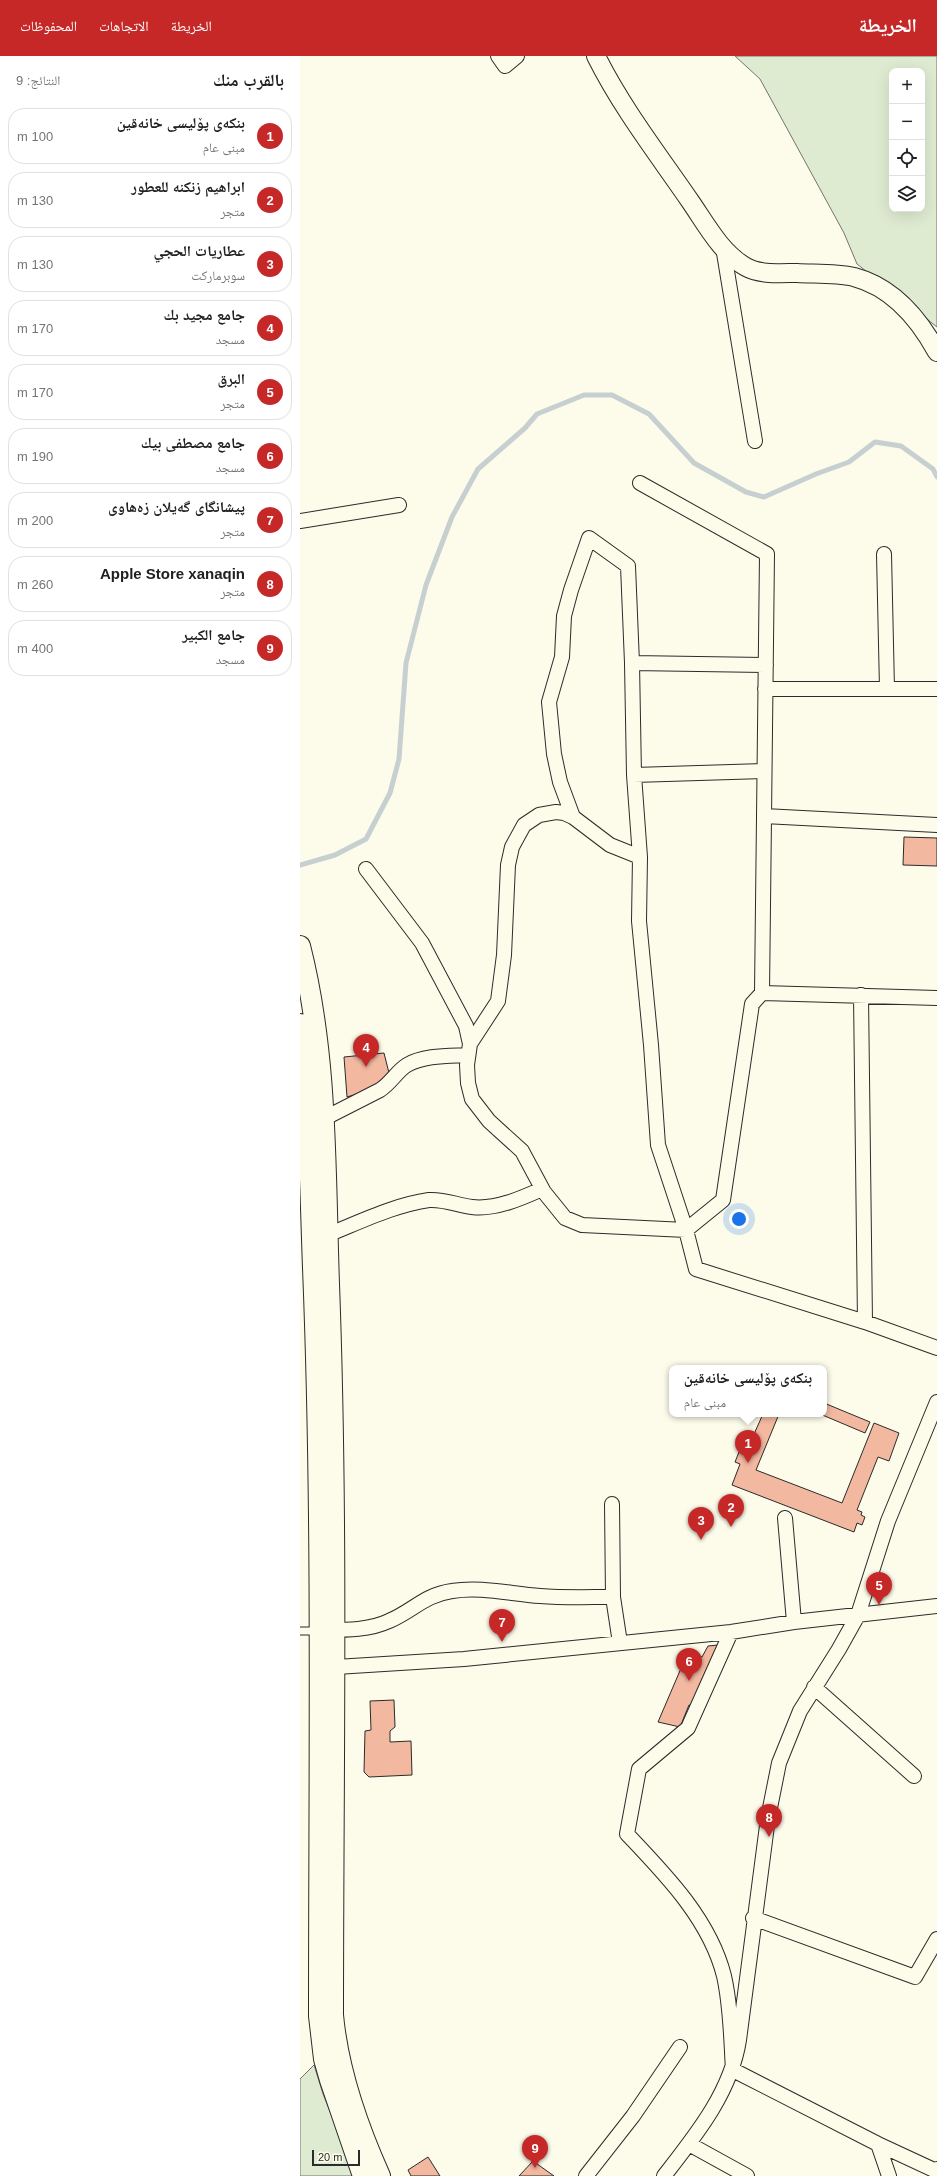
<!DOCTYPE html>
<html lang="ar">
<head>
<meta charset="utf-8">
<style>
  :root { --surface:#fff; --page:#f6f6f6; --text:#202124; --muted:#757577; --line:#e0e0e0; --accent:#c62828 }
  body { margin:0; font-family:Arial,"Noto Naskh Arabic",sans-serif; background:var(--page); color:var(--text); direction:rtl }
  .controls { position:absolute; right:12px; top:12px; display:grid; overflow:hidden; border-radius:8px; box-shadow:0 4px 16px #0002 }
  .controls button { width:36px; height:36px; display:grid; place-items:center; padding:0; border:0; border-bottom:1px solid var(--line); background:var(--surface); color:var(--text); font:20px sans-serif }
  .scale { position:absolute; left:12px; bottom:10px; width:48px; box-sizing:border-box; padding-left:4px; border:2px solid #2b2b2b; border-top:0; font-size:11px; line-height:14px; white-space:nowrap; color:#2b2b2b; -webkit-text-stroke:3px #fdfbea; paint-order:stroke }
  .you { position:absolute; left:439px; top:1163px; width:14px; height:14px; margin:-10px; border:3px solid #fff; border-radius:50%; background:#1a73e8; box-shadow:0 0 0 6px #1a73e833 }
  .badge { display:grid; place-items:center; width:26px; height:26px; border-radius:50%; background:var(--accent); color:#fff; font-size:13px; font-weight:700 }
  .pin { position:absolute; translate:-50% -33px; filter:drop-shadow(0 1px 2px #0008) }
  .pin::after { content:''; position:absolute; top:21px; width:14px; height:12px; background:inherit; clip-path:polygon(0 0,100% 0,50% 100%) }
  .popup { position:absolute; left:369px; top:1309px; width:158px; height:52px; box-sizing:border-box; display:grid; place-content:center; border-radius:8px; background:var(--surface); filter:drop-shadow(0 1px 3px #0005); font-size:13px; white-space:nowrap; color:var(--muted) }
  .popup b { font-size:15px; color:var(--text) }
  .popup::after { content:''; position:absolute; left:50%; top:100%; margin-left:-8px; border:8px solid transparent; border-top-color:var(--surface) }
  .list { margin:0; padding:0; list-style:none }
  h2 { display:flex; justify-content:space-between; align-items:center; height:52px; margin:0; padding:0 16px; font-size:17px }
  h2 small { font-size:13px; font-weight:400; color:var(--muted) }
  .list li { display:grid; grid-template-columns:26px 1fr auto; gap:12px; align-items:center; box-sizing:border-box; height:56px; margin:0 8px 8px; padding:0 8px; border:1px solid var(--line); border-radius:16px }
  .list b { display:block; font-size:15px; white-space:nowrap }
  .list p { margin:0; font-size:13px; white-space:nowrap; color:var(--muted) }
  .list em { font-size:13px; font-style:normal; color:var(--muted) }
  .icon { flex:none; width:22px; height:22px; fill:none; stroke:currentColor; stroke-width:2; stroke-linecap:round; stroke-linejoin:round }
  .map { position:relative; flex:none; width:637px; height:2120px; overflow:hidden; direction:ltr }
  header { display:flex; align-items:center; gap:24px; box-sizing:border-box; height:56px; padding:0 20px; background:var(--accent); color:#fff }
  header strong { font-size:19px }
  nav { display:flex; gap:22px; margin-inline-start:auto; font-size:14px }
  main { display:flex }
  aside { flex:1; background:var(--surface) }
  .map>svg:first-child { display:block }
</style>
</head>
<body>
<header>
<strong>الخريطة</strong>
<nav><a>الخريطة</a><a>الاتجاهات</a><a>المحفوظات</a></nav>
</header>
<main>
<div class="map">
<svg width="637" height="2120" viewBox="0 0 637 2120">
  <rect width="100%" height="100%" fill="#fdfbea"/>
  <path fill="#deebd1" stroke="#74746e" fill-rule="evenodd" d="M435 0H637V271L557 208 544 177 460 23ZM592 15H622V153H592Z
    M14 2009 23 2038 56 2120H0V2023Z"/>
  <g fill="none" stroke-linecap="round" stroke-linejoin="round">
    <path stroke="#c7d0d0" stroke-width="5" d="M0 809 35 799 66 783 90 737 99 703 106 607 126 529 152 461 178 413 225 372 237 358 284 339H312L349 358 394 407 446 436 464 441 516 418 549 406 575 386 601 390 633 413 637 421"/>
  </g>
  <path fill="#f2b8a0" stroke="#2b2b2b" d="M604 781 637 782V810L603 809Z
    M84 997 90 1021 80 1031 47 1041 44 1001Z
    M524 1347 570 1366 565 1377 520 1358H524Z
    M463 1358H479L456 1414 542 1447 574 1367 599 1377 589 1405 578 1401 557 1454 562 1456 561 1459 565 1461 562 1469 557 1467 554 1476 432 1429 440 1408 435 1406 439 1396 445 1398Z
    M418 1589 393 1650 389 1649 380 1671 358 1666 388 1596 402 1601 408 1590Z
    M94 1644 95 1671 90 1675V1686L111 1685 112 1719 69 1721 64 1716 65 1675 71 1674 70 1645Z
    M128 2101 140 2120H111L108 2114Z
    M233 2105 254 2120H219Z"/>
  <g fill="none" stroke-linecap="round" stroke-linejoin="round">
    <g stroke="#2b2b2b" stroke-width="9">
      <path id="service" d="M0 1575H18"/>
    </g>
    <g stroke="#2b2b2b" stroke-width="16">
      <path id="minor" d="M198 0 205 10 217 0
        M423 191 455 385
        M0 465 99 449
        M584 498 587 633
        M332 607 466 609
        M465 633H637
        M334 719 464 715
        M464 760 637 769
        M273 761 260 726 254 698 249 646 262 601 264 560 271 534 289 482 328 510 332 607 334 719 340 801 339 865 351 989 358 1089 386 1174 396 1213 565 1266 637 1292
        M66 813 122 887 166 970 170 988 167 1009 168 1027 172 1043 189 1065 222 1095 244 1136 265 1162 282 1169 386 1174 423 1144 452 948 462 937 467 498 340 427
        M462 937 637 942
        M561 939 565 1266
        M170 988 198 945 204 899 208 809 212 791 224 769 239 759 256 756 264 757 273 761 310 789 340 801
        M23 1063 80 1034C91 1027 97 1015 107 1009 124 999 149 1000 168 999
        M27 1179C60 1166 94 1149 129 1144 144 1143 157 1149 172 1151 195 1154 222 1142 242 1133
        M312 1448 313 1541 320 1587
        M485 1462 494 1566
        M26 1574C47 1574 70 1574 89 1565 113 1555 124 1539 152 1535 180 1530 211 1538 240 1540 264 1542 289 1541 313 1541
        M431 1576 388 1672 339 1713 327 1778C366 1819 410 1864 424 1920 431 1951 431 1983 433 2014L578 2088 634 2114 637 2113
        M36 1611 164 1603 431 1576 494 1566 637 1550
        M514 1631 614 1720
        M453 1862 615 1921 637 1883
        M389 2088 447 2120
        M578 2088 589 2120
        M286 2120 333 2060 380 1991
        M364 2120C396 2079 431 2036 439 1984L468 1762 479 1707 500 1655 539 1593 558 1559 588 1465 637 1346"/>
    </g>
    <g stroke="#2b2b2b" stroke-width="20">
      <path id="tertiary" d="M296 0C322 52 357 97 390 145 406 168 421 197 446 211 460 219 481 217 497 217 515 218 536 217 554 221 592 231 619 263 637 296"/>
    </g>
    <g stroke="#2b2b2b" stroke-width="22">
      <path id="secondary" d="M0 890C28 1000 25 1115 29 1228 38 1472 33 1715 33 1959 38 2013 58 2071 80 2120
        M0 968C9 1049 10 1130 13 1212 23 1461 19 1711 19 1960L24 2003 30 2024 63 2120"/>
    </g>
    <use href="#service" stroke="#fdfbea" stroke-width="7"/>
    <use href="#minor" stroke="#fdfbea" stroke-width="14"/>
    <use href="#tertiary" stroke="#fdfbea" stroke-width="18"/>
    <use href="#secondary" stroke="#fdfbea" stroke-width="20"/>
  </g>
</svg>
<div class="controls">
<button>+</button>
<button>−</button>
<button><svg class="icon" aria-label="locate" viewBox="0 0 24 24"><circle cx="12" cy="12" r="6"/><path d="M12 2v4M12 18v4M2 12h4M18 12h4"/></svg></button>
<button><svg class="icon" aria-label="layers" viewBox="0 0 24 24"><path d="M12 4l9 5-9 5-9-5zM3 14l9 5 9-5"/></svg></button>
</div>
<div class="scale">20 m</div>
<div class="you"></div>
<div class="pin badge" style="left:448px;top:1407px">1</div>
<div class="popup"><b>بنکەی پۆلیسی خانەقین</b>مبنى عام</div>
<div class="pin badge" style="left:431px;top:1471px">2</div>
<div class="pin badge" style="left:401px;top:1484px">3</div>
<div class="pin badge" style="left:66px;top:1011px">4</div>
<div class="pin badge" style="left:579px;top:1549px">5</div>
<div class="pin badge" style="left:389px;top:1625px">6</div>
<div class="pin badge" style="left:202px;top:1586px">7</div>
<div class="pin badge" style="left:469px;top:1781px">8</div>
<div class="pin badge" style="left:235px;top:2112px">9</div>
</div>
<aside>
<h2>بالقرب منك<small>النتائج: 9</small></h2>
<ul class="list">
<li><span class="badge">1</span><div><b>بنکەی پۆلیسی خانەقین</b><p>مبنى عام</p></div><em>100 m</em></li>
<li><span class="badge">2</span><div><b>ابراهيم زنكنه للعطور</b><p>متجر</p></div><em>130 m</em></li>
<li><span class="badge">3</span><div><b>عطاريات الحجي</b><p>سوبرماركت</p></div><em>130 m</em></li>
<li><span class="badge">4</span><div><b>جامع مجيد بك</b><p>مسجد</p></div><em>170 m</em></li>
<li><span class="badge">5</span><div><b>البرق</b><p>متجر</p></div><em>170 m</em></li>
<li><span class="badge">6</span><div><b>جامع مصطفى بيك</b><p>مسجد</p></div><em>190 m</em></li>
<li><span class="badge">7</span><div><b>پیشانگای گەیلان زەهاوی</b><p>متجر</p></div><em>200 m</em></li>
<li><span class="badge">8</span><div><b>Apple Store xanaqin</b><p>متجر</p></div><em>260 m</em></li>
<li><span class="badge">9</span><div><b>جامع الكبير</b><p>مسجد</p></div><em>400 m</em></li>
</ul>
</aside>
</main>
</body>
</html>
